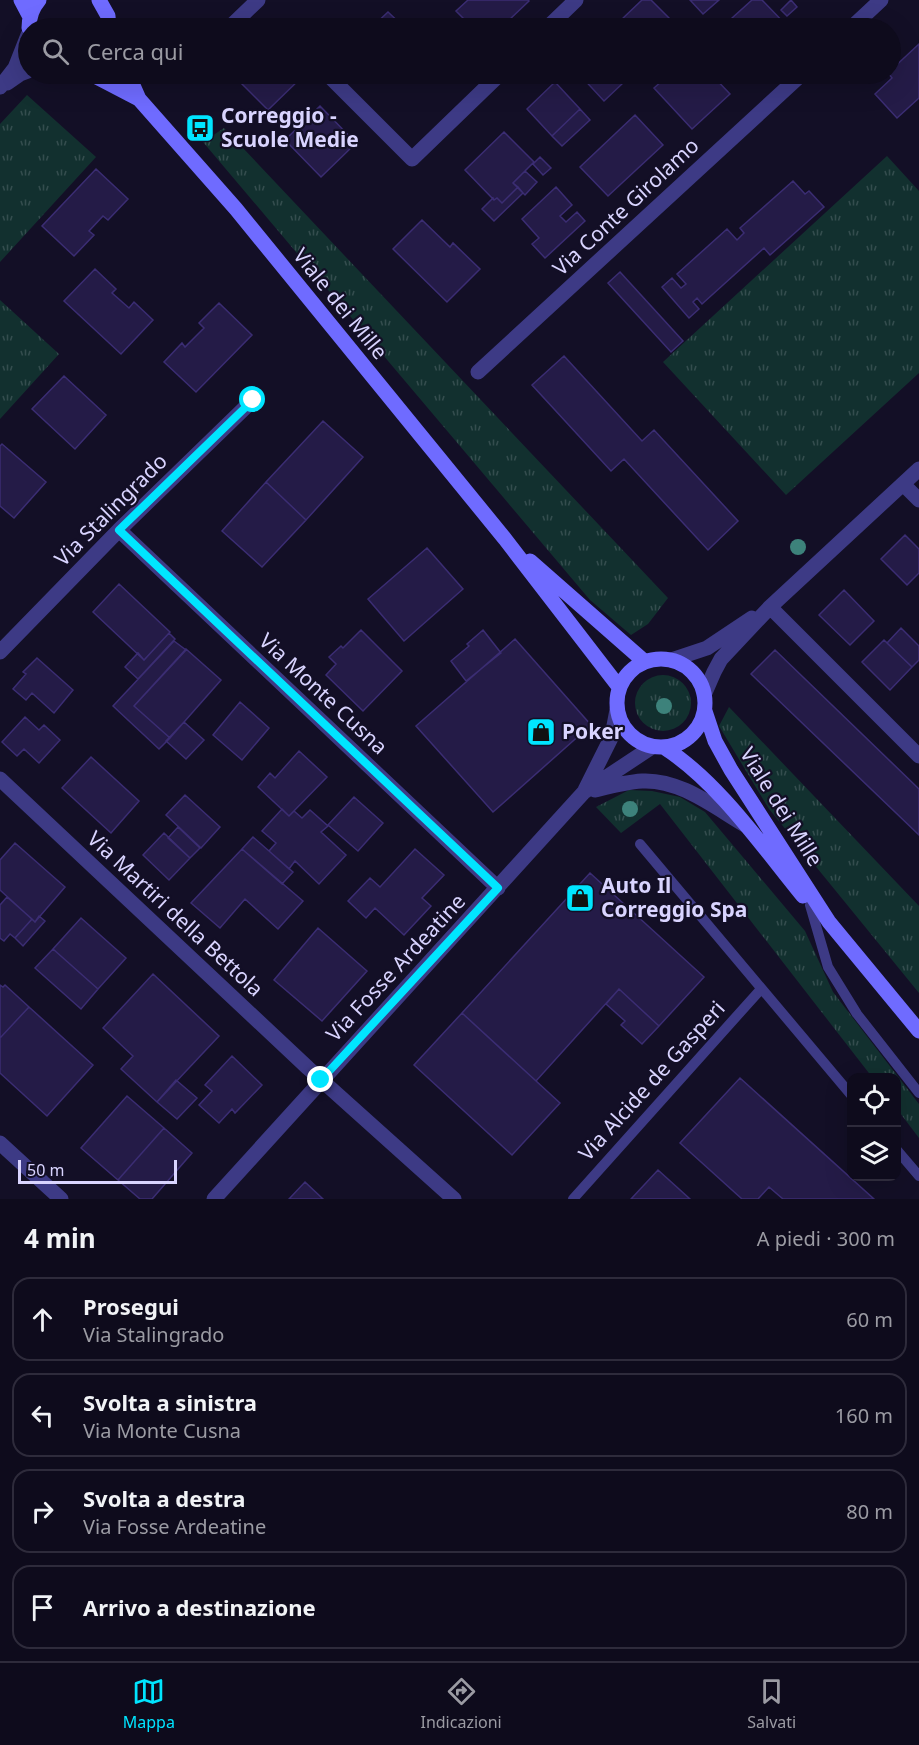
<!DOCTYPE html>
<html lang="it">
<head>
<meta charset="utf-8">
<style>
  :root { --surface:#0e0b1c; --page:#1c1929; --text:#f1f3f6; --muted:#9b9ba3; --line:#2e2b3b; --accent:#00e5ff }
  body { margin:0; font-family:"Noto Sans",sans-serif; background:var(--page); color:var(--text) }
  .controls { position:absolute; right:18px; bottom:18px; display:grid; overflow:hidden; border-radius:12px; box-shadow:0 6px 24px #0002 }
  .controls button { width:54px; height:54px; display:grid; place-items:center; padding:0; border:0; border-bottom:2px solid var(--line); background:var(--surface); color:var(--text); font:30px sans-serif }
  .scale { position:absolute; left:18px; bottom:15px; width:159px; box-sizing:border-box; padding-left:6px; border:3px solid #d9d4ff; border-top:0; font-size:16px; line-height:21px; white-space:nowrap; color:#d9d4ff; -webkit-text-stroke:4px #130f26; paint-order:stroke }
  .stop { position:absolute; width:18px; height:18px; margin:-14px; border:4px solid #00e5ff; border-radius:50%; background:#fff }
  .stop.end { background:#00e5ff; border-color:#fff; box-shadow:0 2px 6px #0008 }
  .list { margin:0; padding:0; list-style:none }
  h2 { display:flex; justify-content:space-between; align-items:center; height:78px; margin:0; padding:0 24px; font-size:26px }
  h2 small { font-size:20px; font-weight:400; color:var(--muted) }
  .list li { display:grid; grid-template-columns:39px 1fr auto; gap:18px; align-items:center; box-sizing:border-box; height:84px; margin:0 12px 12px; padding:0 12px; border:2px solid var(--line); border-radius:18px }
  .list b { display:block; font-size:22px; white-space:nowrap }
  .list p { margin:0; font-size:20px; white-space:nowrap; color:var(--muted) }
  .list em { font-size:20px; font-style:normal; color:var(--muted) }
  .icon { flex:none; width:33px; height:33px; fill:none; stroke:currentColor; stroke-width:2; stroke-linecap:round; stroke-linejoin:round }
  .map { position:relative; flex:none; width:919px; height:1199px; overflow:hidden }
  .search { position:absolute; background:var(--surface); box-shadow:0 6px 24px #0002; left:18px; right:18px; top:18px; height:66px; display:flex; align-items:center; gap:15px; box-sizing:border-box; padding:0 21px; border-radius:33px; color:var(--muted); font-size:22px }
  .sheet { height:462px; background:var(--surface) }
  nav { display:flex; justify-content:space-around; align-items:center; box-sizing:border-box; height:84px; border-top:2px solid var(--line); background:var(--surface); font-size:16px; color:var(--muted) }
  nav a { display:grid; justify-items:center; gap:3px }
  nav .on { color:var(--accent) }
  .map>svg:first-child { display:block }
</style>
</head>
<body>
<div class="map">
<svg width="919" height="1199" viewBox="0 0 919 1199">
  <defs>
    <pattern id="grass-tufts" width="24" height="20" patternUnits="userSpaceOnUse" patternTransform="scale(1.5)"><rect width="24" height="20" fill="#12302f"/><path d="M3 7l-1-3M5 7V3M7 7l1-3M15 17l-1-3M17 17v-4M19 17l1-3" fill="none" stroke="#344d4e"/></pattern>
  </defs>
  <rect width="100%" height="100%" fill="#130f26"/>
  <path fill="url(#grass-tufts)" d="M27 95 96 157 0 262V124Z
    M224 128 668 598 648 624 631 635 590 600 203 142Z
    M887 156 919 191V373L786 495 663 362Z
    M0 300 59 354 0 419Z
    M635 703a28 28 0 1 1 56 0a28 28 0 1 1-56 0Z
    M729 707 919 906V993L769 809 719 726Z
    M629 790 652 791 680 797 705 812 805 931 833 992 919 1104V1138L897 1109 896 1078 872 1077 660 804 621 833 596 807Z"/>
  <path fill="#241b47" stroke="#3b2d73" stroke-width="1.5" d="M468 0H528L529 1 508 21 509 23 503 28H473L456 11Z
    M642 0H651L679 28H627L620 21Z
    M690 0H719L703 14Z
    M752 0H762L789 28H721Z
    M791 0 797 7 787 16 781 10Z
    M388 12 405 28H371Z
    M919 44V98L897 118 875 94 892 78 889 74H890V71Z
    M236 74H305L268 110 234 76Z
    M373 74H394L383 83Z
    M579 74H628L620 81 622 84 604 101Z
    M670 74H711L730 94 692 129 654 88Z
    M555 82 580 109 552 136 527 109Z
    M320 106 356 143 321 177 285 140Z
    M580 109 590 120 562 146 552 136Z
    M635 115 663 145 608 196 580 167Z
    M504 132 534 162 513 183 518 187 502 203 497 198 494 200 465 170Z
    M540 157 551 168 543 175 533 164Z
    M96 169 128 199 108 220 103 216 89 231 94 235 74 256 42 226Z
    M525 171 537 182 525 195 513 183Z
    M793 181 805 194 809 191 824 207 770 255 764 248 702 304 697 298 693 302 699 309 689 318 662 287 672 278 681 288 686 284 677 274 727 229 737 240 744 233 740 228Z
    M518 187 523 193 494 221 482 209 493 198 494 200 497 198 502 203Z
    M556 187 572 205 560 216 566 222 577 212 585 221 545 258 532 244 539 238 522 219Z
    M422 220 450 247 453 243 480 269 447 302 393 249Z
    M95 269 116 289 112 293 129 308 134 302 153 320 121 354 64 301Z
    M620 272 683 341 671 352 608 283Z
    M219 303 252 335 196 392 164 362 182 343 185 347 204 328 199 323Z
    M564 356 642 441 654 430 738 521 708 550 624 459 611 471 532 385Z
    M64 376 106 415 75 449 32 409Z
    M323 421 363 457 306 520 266 482Z
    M2 444 46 482 14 518 0 506V446Z
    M266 482 306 520 262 567 222 531Z
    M905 535 919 549V573L907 585 881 559Z
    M427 548 463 589 404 641 368 599Z
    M119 584 170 632 144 660 93 612Z
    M844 590 874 621 850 645 819 615Z
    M901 628 919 646V660L912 667 887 643Z
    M361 630 402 671 363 711 326 675 336 664 329 657 341 646 343 648Z
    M483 630 501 653 466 681 451 661 469 646 467 644Z
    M169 633 175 639 138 679 125 667 138 653 144 660Z
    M515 639 591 725 493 812 416 726Z
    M884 640 912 667 890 690 862 662Z
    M174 641 186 650 134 706 170 738 159 749 113 706Z
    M186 649 221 680 170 738 134 706Z
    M775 650 919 789V835L751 674Z
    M37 658 73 690 54 713 32 693 26 700 13 689 26 674 23 672Z
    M240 702 269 728 242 760 213 735Z
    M25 717 39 730 44 725 60 740 39 763 24 749 17 756 2 742Z
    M184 722 204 740 186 759 166 741Z
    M299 751 327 777 289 816 258 787 270 773 275 778Z
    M91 757 139 801 111 833 62 788Z
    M185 795 220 827 201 848 166 815Z
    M354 797 383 823 358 851 328 825Z
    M282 809 289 816 294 811 302 818 310 810 328 826 321 832 346 855 319 884 295 861 289 869 269 851 276 843 262 831Z
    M178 827 200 848 190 858 168 838Z
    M164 833 190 858 169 880 143 855Z
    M253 837 293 872 282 884 242 849Z
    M15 843 65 887 35 922 0 890V860Z
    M242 849 303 901 278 929 245 899 220 928 191 903Z
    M415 849 444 875 422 898 431 906 404 935 375 908 366 918 348 901 370 878 380 887Z
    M590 873 704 977 659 1026 619 989 536 1081 462 1013Z
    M7 897 32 919 15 938 10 934 4 941 0 938V905Z
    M39 916 45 921 23 946 15 938 32 919 35 922Z
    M81 918 126 958 98 989 53 949Z
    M318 928 367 971 322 1021 274 980Z
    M53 949 98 989 81 1009 35 968Z
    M153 974 219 1036 157 1102 121 1069 133 1056 103 1028Z
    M0 985 3 987 5 985 29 1007 0 1038Z
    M619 989 659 1026 642 1044 621 1025 625 1021 606 1004Z
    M29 1007 93 1065 47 1116 0 1073V1038Z
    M462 1013 560 1103 512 1155 414 1065Z
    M232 1056 262 1085 235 1113 232 1109 219 1123 199 1105 212 1091 205 1085Z
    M740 1078 874 1199H783L769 1187 758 1199H742L680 1143Z
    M176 1080 197 1098 177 1119 157 1102Z
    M127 1096 164 1128 118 1180 81 1148Z
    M164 1128 192 1153 152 1199H140L118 1180Z
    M658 1170 690 1199H631Z
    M305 1182 323 1199H289Z"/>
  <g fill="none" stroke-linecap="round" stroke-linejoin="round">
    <path stroke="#3d3a85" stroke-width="10" d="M640 844 852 1096
      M810 905 828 967 857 1014 919 1093
      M896 1149 919 1176
      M573 1199 761 989"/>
    <path stroke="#3d3a85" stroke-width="15" d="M229 28 258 0
      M547 28 576 0
      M851 28 881 0
      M182 75 183 74
      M328 75 412 159 500 74
      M7 83 20 74 28 71
      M0 87 15 68 28 35
      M478 372 802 74
      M903 484 919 500
      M119 530 498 888
      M770 607 919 756
      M0 652 119 530 253 400
      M671 660 707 648 752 618
      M704 695 714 672 721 659 770 607 919 469
      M0 779 308 1068 454 1199
      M585 790 612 736 617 710
      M595 790C611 786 626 782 642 781 680 779 714 807 745 825
      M0 1143 61 1199
      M214 1199 584 792 652 747"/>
    <path stroke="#6f6bff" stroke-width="15" d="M21 0 30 17
      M99 0 108 16 109 28
      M29 28C29 18 32 8 39 0
      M91 74 139 99
      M128 74 139 99 236 209 505 539 619 687
      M530 561 645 662
      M617 703a44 44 0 1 1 88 0a44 44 0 1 1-88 0Z
      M705 711 715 741 731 770 829 922 919 1031
      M665 748C719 783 762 846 803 896"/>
  </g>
  <g fill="#3d827b">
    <circle cx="798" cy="547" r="8"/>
    <circle cx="664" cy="706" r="8"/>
    <circle cx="630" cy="809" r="8"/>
  </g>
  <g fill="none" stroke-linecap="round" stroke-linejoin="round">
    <path stroke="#00e5ff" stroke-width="8" d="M253 400 119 530 498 888 321 1080"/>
  </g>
  <defs>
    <g id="bus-square" transform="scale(1.5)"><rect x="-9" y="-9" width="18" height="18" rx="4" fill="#00e5ff" stroke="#130f26"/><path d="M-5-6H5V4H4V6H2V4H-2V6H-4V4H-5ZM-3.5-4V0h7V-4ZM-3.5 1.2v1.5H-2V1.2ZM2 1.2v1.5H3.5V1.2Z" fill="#111"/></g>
    <g id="shop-square" transform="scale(1.5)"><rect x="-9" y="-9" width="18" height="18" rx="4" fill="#00e5ff" stroke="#130f26"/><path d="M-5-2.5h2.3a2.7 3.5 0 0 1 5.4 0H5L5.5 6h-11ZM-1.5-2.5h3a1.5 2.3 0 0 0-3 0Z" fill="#111"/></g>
  </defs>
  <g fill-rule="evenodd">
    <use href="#bus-square" x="200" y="128"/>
    <use href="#shop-square" x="541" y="732"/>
    <use href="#shop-square" x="580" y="898"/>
  </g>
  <g text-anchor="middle" stroke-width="4.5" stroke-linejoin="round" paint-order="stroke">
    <g font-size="21" font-weight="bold" fill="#d9d4ff" stroke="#130f26" text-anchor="start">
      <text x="221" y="123">Correggio -<tspan x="221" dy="24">Scuole Medie</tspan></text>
      <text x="562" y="739">Poker</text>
      <text x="601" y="893">Auto Il<tspan x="601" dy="24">Correggio Spa</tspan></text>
    </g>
    <g font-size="21" fill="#d9d4ff" stroke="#130f26">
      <text transform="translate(626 207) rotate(-43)" y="7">Via Conte Girolamo</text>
      <text transform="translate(340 304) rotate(51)" y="7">Viale dei Mille</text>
      <text transform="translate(111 510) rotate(-45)" y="7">Via Stalingrado</text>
      <text transform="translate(323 694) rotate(43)" y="7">Via Monte Cusna</text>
      <text transform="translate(781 807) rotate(58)" y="7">Viale dei Mille</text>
      <text transform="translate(175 914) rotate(43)" y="7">Via Martiri della Bettola</text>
      <text transform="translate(396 968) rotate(-47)" y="7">Via Fosse Ardeatine</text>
      <text transform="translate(652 1081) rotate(-48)" y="7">Via Alcide de Gasperi</text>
    </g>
  </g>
</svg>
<div class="controls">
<button><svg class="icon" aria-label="locate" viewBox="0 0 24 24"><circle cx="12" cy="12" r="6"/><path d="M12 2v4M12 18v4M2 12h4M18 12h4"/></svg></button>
<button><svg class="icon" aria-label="layers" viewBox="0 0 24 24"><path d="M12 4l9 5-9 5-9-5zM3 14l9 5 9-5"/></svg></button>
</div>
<div class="scale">50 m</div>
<div class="stop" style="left:253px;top:400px"></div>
<div class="stop end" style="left:321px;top:1080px"></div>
<div class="search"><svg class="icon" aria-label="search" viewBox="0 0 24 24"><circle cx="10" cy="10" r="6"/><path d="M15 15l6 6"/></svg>Cerca qui</div>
</div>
<section class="sheet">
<h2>4 min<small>A piedi · 300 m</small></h2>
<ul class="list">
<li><svg class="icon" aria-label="ahead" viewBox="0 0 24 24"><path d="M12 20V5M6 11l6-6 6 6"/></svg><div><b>Prosegui</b><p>Via Stalingrado</p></div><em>60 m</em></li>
<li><svg class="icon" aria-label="left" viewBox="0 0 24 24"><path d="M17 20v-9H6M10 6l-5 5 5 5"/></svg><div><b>Svolta a sinistra</b><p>Via Monte Cusna</p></div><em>160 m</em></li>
<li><svg class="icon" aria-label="right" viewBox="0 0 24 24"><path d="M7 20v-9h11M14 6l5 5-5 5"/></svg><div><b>Svolta a destra</b><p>Via Fosse Ardeatine</p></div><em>80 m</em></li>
<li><svg class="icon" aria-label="arrive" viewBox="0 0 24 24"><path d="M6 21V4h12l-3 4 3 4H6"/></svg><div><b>Arrivo a destinazione</b></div></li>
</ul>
</section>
<nav>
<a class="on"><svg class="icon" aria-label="map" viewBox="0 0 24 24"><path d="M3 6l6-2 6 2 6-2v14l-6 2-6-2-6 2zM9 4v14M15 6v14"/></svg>Mappa</a>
<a><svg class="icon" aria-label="directions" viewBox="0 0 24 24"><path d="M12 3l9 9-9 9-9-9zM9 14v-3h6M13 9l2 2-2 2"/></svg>Indicazioni</a>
<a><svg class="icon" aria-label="saved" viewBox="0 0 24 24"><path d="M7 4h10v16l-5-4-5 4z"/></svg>Salvati</a>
</nav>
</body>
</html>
